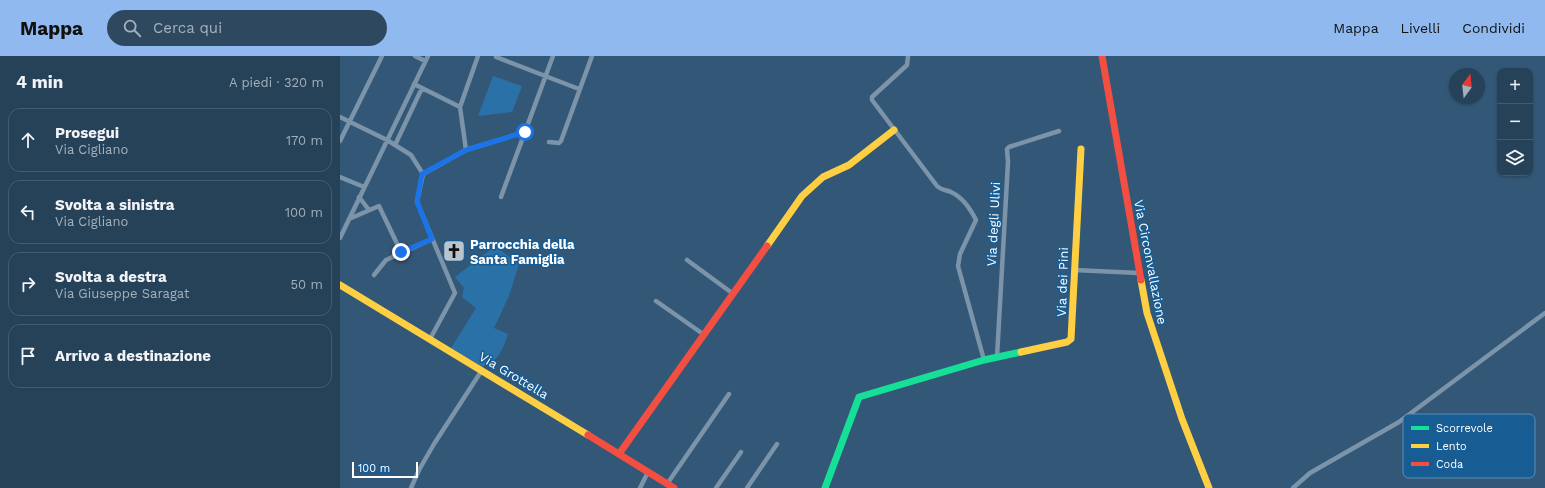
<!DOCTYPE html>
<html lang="it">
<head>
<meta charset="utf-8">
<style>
  :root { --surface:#264259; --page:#2e495f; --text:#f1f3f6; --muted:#a4b0ba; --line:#425b6f; --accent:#90b9f0 }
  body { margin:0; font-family:"Work Sans",sans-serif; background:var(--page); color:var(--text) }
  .controls { position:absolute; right:12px; top:12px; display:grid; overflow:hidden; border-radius:8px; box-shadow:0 1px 3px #0004 }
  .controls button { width:36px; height:36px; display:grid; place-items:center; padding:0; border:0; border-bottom:1px solid var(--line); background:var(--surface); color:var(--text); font:20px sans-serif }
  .compass { position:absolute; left:1109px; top:12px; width:36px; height:36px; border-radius:50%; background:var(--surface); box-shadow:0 1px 3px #0004; rotate:15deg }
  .scale { position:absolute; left:12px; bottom:10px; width:66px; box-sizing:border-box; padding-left:4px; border:2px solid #fff; border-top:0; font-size:11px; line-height:14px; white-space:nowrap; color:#fff; -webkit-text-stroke:3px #175c93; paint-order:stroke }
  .stop { position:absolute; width:12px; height:12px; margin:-9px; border:3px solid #1a73e8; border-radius:50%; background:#fff }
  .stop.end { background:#1a73e8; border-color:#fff; box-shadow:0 1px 4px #0008 }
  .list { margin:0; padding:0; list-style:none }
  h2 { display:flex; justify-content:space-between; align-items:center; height:52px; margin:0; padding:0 16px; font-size:17px }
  h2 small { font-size:13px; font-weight:400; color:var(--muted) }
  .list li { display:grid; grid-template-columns:26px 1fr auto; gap:12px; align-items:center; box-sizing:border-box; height:64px; margin:0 8px 8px; padding:0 8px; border:1px solid var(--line); border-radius:12px }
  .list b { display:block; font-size:15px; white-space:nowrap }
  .list p { margin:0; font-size:13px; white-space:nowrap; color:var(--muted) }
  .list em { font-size:13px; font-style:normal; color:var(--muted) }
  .icon { flex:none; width:22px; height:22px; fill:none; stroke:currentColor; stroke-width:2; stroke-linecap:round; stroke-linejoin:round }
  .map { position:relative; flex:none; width:1205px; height:432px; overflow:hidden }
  header { display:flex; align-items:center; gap:24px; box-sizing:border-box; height:56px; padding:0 20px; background:var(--accent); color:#111 }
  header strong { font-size:19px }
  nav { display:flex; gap:22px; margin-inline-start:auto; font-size:14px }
  .search { width:280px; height:36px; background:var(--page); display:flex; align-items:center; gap:10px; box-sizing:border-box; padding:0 14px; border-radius:22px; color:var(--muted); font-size:15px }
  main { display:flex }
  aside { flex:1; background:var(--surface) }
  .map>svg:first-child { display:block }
</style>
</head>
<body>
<header>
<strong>Mappa</strong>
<div class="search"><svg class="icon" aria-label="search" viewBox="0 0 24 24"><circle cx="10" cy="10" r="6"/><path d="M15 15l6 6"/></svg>Cerca qui</div>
<nav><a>Mappa</a><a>Livelli</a><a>Condividi</a></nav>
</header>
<main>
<aside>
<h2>4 min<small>A piedi · 320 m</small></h2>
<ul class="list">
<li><svg class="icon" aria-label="ahead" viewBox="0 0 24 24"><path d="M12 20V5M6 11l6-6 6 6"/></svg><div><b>Prosegui</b><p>Via Cigliano</p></div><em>170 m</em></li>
<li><svg class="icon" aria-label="left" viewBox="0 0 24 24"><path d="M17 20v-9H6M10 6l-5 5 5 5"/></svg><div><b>Svolta a sinistra</b><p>Via Cigliano</p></div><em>100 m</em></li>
<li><svg class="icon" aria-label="right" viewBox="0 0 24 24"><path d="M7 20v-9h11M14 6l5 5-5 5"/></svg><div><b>Svolta a destra</b><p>Via Giuseppe Saragat</p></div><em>50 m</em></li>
<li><svg class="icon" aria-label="arrive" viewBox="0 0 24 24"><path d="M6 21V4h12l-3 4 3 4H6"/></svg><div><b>Arrivo a destinazione</b></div></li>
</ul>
</aside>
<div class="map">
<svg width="1205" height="432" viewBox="0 0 1205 432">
  <rect width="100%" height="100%" fill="#335877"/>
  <path fill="#2971a7" d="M153 20 182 30 172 56 138 60Z
    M155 190 179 208 169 240 154 272 168 278C165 286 162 298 154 304 151 306 147 307 143 311L111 292 136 252 122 241 124 232 115 221Z"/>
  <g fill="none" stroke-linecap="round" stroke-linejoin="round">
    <path stroke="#7c94a9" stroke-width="4.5" d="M75 0 85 5
      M568 0 567 9 532 41V44L597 130C601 134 606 134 611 136 622 141 631 154 636 164L620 198 618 210 644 304
      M156 1 239 33
      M74 28 120 51
      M0 61 47 84 71 99 83 118
      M0 85 42 0
      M209 86 219 87 221 85 252 0
      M55 89 82 32
      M126 94 120 51 138 0
      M0 121 24 131
      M19 141 29 154
      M161 141 213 0
      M9 163 39 150 61 196
      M0 182 88 0
      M347 204 392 237
      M734 214 799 217
      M34 219 46 204 92 183
      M316 245 363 278
      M90 283 115 237 77 146 83 118 126 94 185 76
      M657 301 668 106 667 93 669 91 719 75
      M327 428 389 338
      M71 432 79 414 94 388 142 314
      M300 432 308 416
      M376 432 401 396
      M407 432 437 388
      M953 432 970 417 1059 366 1205 257"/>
    <path stroke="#16e098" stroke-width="7" d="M485 432 519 341 644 304 681 296"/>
    <path stroke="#ffcf43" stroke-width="7" d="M427 190 462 140 483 121 509 109 554 74
      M801 224 807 257 842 363 869 432
      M0 229 248 379
      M681 296 727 286 731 283 741 93"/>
    <path stroke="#f24e42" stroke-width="7" d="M762 0 801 224
      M248 379 334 432
      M279 398 427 190"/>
  </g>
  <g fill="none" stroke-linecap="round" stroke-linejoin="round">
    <path stroke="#1a73e8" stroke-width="5" d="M61 196 92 183 77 146 82 118 126 94 185 76"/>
  </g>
  <defs>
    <g id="church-square" transform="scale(1.15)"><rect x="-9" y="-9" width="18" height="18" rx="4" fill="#b8c5cf" stroke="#175c93"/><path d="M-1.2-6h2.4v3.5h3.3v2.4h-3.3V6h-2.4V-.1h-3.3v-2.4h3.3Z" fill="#111"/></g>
  </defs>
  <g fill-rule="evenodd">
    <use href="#church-square" x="114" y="195"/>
  </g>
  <g text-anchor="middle" stroke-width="3" stroke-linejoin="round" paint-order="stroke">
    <g font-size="13" fill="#fff" stroke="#175c93">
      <text transform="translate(653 168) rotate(-87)" y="5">Via degli Ulivi</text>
      <text transform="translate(811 206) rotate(79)" y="5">Via Circonvallazione</text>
      <text transform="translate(722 226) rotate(-88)" y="5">Via dei Pini</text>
      <text transform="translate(174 319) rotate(31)" y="5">Via Grottella</text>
    </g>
    <g font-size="13" font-weight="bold" fill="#fff" stroke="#175c93" text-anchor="start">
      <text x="130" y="193">Parrocchia della<tspan x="130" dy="15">Santa Famiglia</tspan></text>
    </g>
  </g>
  <rect x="1063" y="358" width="132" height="64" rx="6" fill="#175c93" stroke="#5d8db3" stroke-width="1"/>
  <rect x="1071" y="370" width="18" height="4" fill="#16e098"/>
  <rect x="1071" y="388" width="18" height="4" fill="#ffcf43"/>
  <rect x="1071" y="406" width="18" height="4" fill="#f24e42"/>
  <g font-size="11" fill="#fff">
    <text x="1096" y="376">Scorrevole</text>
    <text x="1096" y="394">Lento</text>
    <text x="1096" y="412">Coda</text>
  </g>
</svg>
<div class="controls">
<button>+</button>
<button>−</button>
<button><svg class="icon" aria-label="layers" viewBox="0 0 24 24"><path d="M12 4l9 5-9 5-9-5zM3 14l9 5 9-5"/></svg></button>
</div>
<svg class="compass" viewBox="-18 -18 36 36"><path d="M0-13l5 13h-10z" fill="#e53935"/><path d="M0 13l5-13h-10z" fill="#a4b0ba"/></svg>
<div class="scale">100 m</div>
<div class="stop" style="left:185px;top:76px"></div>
<div class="stop end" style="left:61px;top:196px"></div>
</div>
</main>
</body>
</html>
